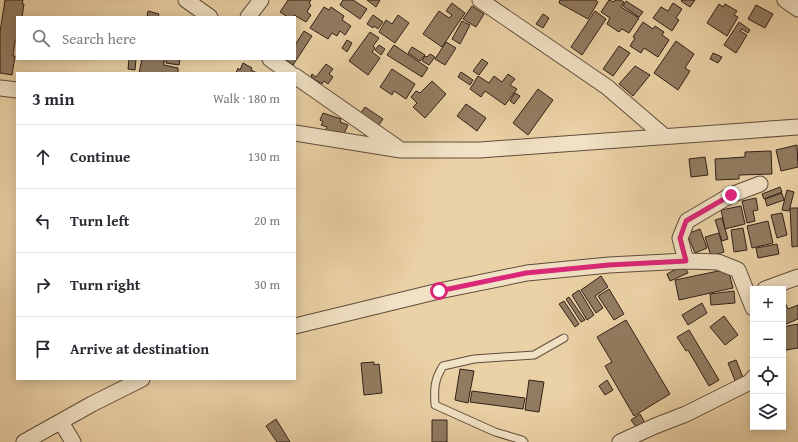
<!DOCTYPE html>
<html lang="en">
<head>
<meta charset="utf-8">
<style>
  :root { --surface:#fff; --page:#f2f2f3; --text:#2b2b33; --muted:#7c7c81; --line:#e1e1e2 }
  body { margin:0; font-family:"Gentium Book Plus",serif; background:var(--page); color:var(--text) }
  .controls { position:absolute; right:12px; bottom:12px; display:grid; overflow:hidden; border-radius:0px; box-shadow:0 2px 10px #0003 }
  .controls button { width:36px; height:36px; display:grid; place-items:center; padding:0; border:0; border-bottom:1px solid var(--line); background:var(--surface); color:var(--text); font:20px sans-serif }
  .stop { position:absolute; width:12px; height:12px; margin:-9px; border:3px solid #db2777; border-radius:50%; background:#fff }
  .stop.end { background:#db2777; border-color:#fff; box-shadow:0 1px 4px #0008 }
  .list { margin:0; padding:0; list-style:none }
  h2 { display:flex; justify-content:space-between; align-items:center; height:52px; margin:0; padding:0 16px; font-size:17px }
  h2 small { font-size:13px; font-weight:400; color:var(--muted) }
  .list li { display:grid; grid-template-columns:26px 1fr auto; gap:12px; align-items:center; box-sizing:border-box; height:64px; padding:0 16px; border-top:1px solid var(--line) }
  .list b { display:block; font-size:15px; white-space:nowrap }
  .list em { font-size:13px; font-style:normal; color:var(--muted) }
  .icon { flex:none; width:22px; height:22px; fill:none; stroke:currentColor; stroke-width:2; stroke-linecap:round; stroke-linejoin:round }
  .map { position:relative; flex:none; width:798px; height:442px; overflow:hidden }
  .search { position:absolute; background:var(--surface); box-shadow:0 2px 10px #0003; left:16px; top:16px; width:280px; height:44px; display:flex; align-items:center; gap:10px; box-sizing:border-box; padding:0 14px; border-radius:0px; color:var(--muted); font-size:15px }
  .panel { position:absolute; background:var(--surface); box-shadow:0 2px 10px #0003; left:16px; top:72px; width:280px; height:308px; border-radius:0px }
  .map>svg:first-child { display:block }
</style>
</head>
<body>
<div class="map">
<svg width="798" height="442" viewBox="0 0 798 442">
  <rect width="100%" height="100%" fill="#ebd2a6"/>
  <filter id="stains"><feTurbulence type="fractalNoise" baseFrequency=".005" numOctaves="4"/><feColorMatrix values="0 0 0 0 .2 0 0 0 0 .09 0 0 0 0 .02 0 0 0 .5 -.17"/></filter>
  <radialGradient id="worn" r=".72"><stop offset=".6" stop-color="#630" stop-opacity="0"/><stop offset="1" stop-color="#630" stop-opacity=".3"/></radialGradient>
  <path fill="#927c61" stroke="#311f17" d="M5 0H23L22 4H24L22 17H17V42L15 41 13 56H15L12 75 0 73V32Z
    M288 0H311L309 3 311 5 307 12 311 15 306 22 294 15 293 17H288L280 12Z
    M343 0H353L367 9 360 19 340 5Z
    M367 0H380L376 7Z
    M560 0H595L598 2 588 19 559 3Z
    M609 0 614 2 615 0H620L624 2 621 7 639 18 629 33 622 29 619 32 607 24 610 18 601 12Z
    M682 0H695L690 7 681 1Z
    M626 1 643 12 639 17 623 6Z
    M452 3 465 13 442 47 423 34 439 11 449 18 452 15 446 11Z
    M673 3 682 9 676 18 679 20 672 31 653 18 661 7 668 11Z
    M719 4 723 7 725 4 737 11 734 15 738 17 727 36 707 23Z
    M756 5 773 14 765 28 748 19Z
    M472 6 484 14 476 27 463 19Z
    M324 7 329 10 331 7 344 16 342 20 351 26 345 35 340 31 337 36 332 33 328 39 310 28Z
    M148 11 159 14 158 17H147Z
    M595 11 606 19 582 55 571 47Z
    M543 14 549 18 543 28 536 24Z
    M373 15 383 22 378 29 374 26 373 28 367 24Z
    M398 15 409 23 395 43 379 32 386 20 392 24Z
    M462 21 470 25 460 44 452 39Z
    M643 22 653 29 655 26 664 32 662 35 669 40 658 57 644 48 641 53 630 46 635 38 633 37Z
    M739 22 750 30 748 33 742 29 740 31 747 35 736 53 724 45Z
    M304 31 312 36 293 65 285 59H295V45Z
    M370 32 379 38 373 46 375 48 372 52 380 58 368 75 349 61Z
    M347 40 352 43 347 52 342 48Z
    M676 41 694 54 685 68 690 71 678 90 654 73Z
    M446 42 456 48 445 65 435 59Z
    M379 45 385 49 381 55 375 50Z
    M394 45 428 68 422 77 387 55Z
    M619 46 630 53 613 76 603 69Z
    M412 47 425 55 420 61 408 53Z
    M713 53 722 57 718 63 710 59Z
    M430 54 435 57 429 65 422 61 425 56 427 57Z
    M129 59H136L135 70 128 69Z
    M142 59H164V65L178 68V73H139Z
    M166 59H180L179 65 166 63Z
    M482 59 488 63 479 75 473 71Z
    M243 63 252 68 251 70 257 73H236L238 68 240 70Z
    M326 64 333 69 329 74 333 77 328 84 324 81 322 84 311 77 312 74 316 77Z
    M635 66 650 75 633 96 619 84Z
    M392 69 415 84 406 99 394 91 392 95 380 87Z
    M461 72 473 80 470 85 458 77Z
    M508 74 515 79 510 85 517 89 505 105 485 91 481 97 470 89 478 76 489 83 494 76 502 82Z
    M432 81 446 94 425 118 413 107 417 103 411 97 416 91 420 93Z
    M538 89 553 100 528 135 513 123Z
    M515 93 520 96 514 104 510 101Z
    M466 104 486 118 477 131 457 116Z
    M365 107 383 119 378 126 360 114Z
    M323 113 341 119 340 122 348 125 343 136 324 133 327 127 321 125 323 122 320 120Z
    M797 145 798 167 781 171 776 150Z
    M771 151 772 174 739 175V179L716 180 715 159 745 157V152Z
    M705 157 708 175 691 177 689 159Z
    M780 187 782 192 764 199 762 194Z
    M787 190 794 192 789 211 782 210Z
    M782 193 784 200 767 206 765 199Z
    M756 198 758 210 753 211 755 221 747 223 742 201Z
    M741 206 745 224 725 229 721 210Z
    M790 208H798V246L792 247Z
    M782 213 787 235 777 238 771 215Z
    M722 218 728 239 722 241 715 220Z
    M768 221 773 243 752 248 747 226Z
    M743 228 747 250 734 252 731 230Z
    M700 229 707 248 695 253 687 234Z
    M719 233 724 252 711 256 705 237Z
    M777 244 779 254 758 258 756 248Z
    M684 265 688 273 670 281 667 274Z
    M728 269 733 288 679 300 675 280Z
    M601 276 608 287 595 296 603 308 596 313 581 290Z
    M609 289 624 314 614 320 598 296Z
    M579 290 594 315 587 320 572 295Z
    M734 291 735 303 711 305 710 294Z
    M569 297 585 320 581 322 566 299Z
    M783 298 788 309 798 305V319L784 325Z
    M564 301 579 324 575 327 559 304Z
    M702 303 707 313 688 325 682 315Z
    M724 316 738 335 725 345 710 327Z
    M626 320 670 394 634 416 605 366 612 362 597 337Z
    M798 324V348L786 350 783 335V327Z
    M689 330 719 380 709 386 688 350 686 351 677 337Z
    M736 360 744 380 736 383 728 363Z
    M374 362V365L379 364 382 393 364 395 361 363Z
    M460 369 474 371 468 403 455 400Z
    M529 380 544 382 539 412 525 410Z
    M607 380 613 390 605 395 599 386Z
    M472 391 525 398 523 409 470 402Z
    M640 414 645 423 637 428 631 420Z
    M276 419 290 442H277L266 426Z
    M432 420H447V442H432Z"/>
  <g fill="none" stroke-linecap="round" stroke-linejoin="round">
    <g stroke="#604c3b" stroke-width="9">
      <path id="service" d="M524 442 522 440 495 432 435 405C434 389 434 380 443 366L474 359 534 355 564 338"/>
    </g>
    <g stroke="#604c3b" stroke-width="17">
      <path id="minor" d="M186 0 210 17
        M480 0 607 87 664 136
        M785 0 798 9
        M248 17 261 0
        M270 59 290 73
        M295 76 398 148
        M0 88 17 90
        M295 133 401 150H480L798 127
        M686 261 680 238 687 221 731 195 760 184
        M765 289 798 277
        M295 326 439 291 527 273 609 265 686 261 718 262 738 270 753 308
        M61 422 73 442
        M24 442 92 404 142 379
        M620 442 655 426 686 414 750 382 753 378"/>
    </g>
    <use href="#service" stroke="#f2e2c5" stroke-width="7"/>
    <use href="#minor" stroke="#f2e2c5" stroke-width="15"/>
  </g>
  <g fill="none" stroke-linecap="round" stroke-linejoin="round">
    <path stroke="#db2777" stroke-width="5" d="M439 291 526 273 609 265 686 261 680 238 686 221 731 195"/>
  </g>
  <rect width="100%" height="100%" filter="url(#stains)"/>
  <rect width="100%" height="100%" fill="url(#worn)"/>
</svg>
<div class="controls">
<button>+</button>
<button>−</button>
<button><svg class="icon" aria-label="locate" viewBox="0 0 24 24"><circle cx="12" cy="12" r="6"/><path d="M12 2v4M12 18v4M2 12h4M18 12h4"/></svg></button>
<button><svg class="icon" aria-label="layers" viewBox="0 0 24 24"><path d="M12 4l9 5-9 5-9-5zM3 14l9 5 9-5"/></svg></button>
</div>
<div class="stop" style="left:439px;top:291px"></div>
<div class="stop end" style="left:731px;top:195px"></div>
<div class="search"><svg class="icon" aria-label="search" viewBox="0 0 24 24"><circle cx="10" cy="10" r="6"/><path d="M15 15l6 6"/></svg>Search here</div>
<section class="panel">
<h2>3 min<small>Walk · 180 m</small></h2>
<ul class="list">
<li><svg class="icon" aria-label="ahead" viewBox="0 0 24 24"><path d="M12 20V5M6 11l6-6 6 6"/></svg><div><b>Continue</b></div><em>130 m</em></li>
<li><svg class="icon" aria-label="left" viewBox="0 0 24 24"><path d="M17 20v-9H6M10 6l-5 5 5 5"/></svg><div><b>Turn left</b></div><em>20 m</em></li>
<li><svg class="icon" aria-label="right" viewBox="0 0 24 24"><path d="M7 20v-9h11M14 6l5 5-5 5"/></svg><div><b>Turn right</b></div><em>30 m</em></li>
<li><svg class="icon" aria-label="arrive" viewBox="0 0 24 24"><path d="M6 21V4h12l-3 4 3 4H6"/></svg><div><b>Arrive at destination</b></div></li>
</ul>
</section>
</div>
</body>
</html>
